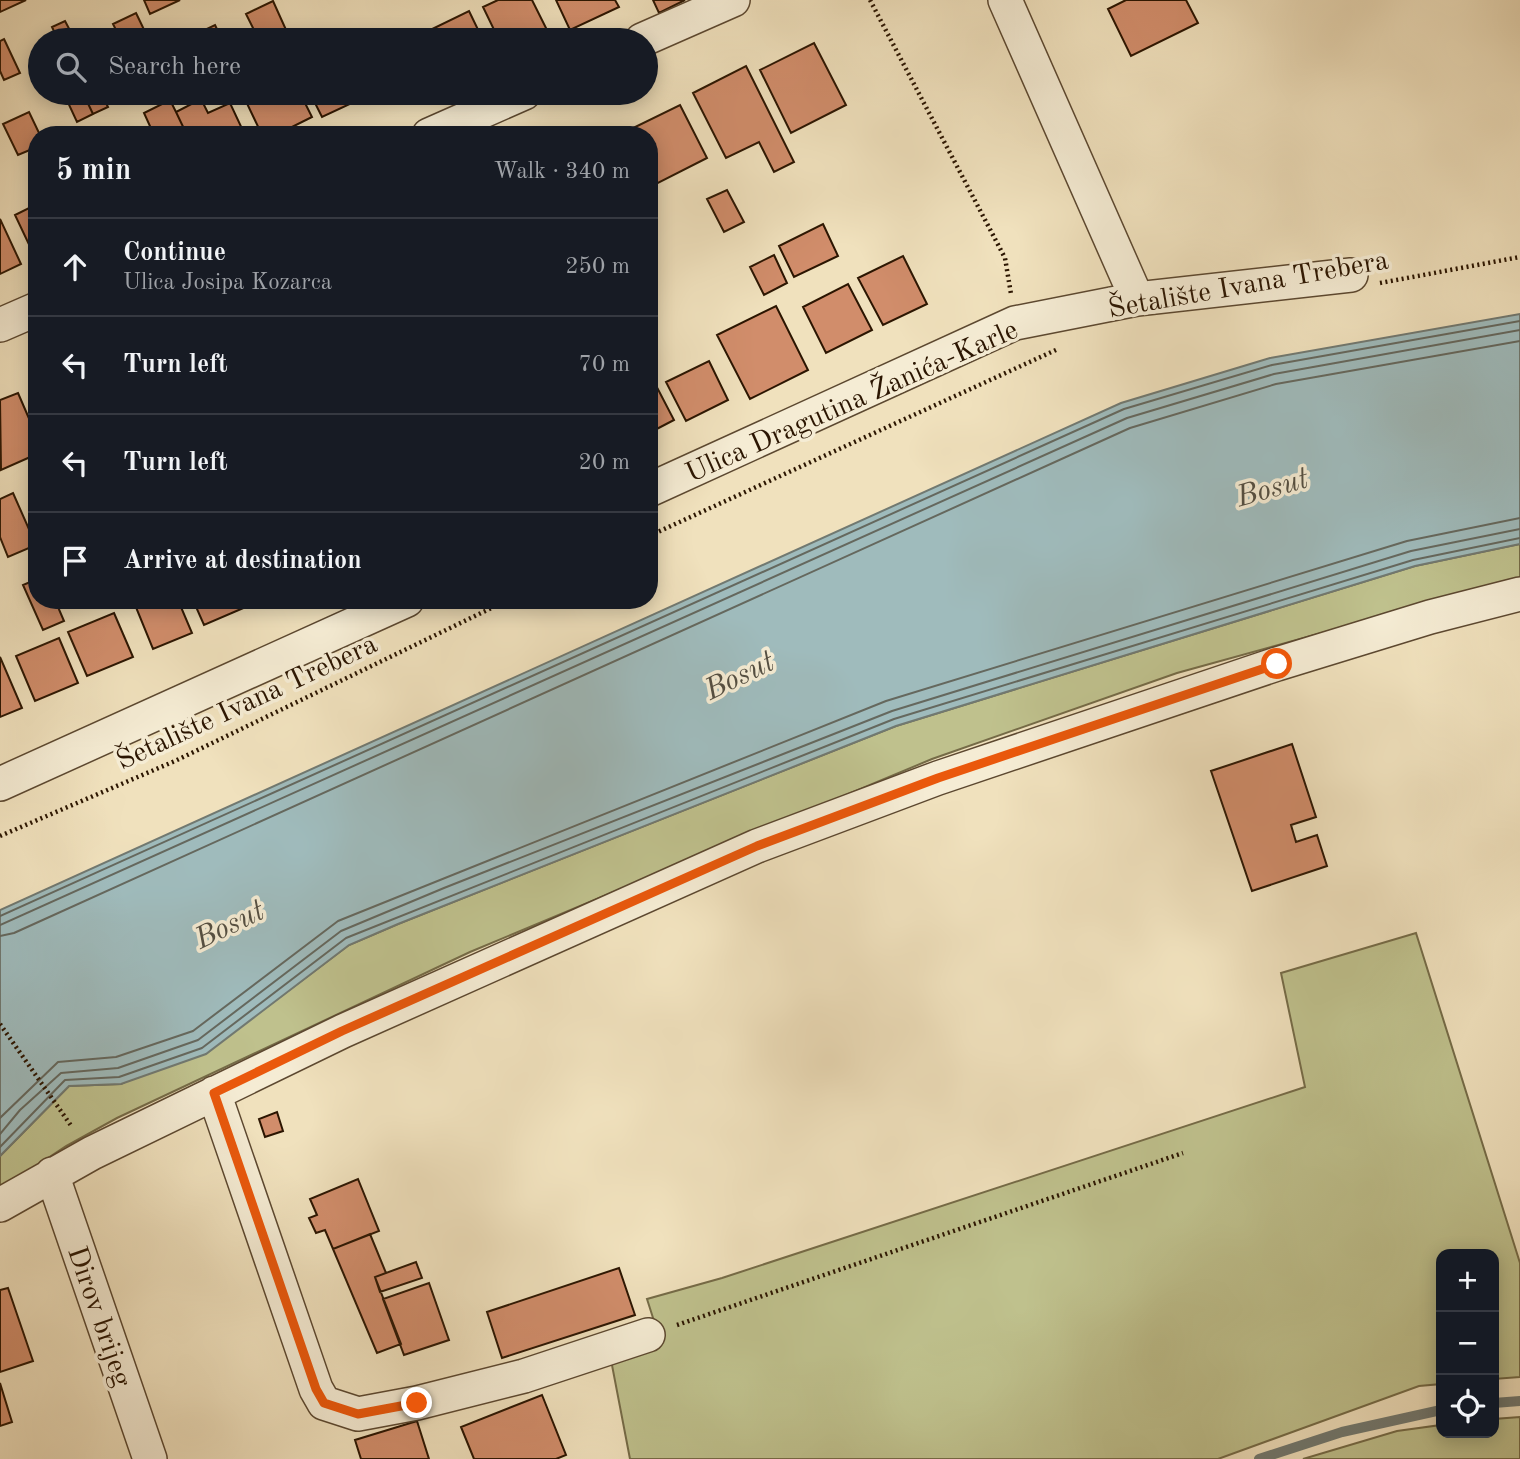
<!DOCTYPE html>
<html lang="en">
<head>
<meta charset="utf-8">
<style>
  :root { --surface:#171b24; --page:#242831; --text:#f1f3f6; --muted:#9ea1a6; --line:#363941 }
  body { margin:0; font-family:"Old Standard TT",serif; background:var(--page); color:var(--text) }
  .controls { position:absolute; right:21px; bottom:21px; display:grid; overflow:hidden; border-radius:14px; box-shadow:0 4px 18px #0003 }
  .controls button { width:63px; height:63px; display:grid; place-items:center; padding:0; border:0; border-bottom:2px solid var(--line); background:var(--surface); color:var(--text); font:35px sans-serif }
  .stop { position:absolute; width:21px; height:21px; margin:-16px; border:5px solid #ea580c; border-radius:50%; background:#fff }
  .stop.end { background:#ea580c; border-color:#fff; box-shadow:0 2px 7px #0008 }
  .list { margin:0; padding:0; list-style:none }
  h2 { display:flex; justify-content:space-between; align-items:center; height:91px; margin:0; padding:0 28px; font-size:30px }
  h2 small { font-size:23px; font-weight:400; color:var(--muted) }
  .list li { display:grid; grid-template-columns:46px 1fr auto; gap:21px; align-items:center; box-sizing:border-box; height:98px; padding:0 28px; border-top:2px solid var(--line) }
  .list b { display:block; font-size:26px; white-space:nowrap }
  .list p { margin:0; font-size:23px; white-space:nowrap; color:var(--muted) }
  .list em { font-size:23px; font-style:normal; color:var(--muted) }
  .icon { flex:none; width:38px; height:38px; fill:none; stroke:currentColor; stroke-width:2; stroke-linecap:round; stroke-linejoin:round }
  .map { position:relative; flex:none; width:1520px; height:1459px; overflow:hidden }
  .search { position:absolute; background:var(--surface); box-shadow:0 4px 18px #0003; left:28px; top:28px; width:630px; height:77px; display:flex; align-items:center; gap:18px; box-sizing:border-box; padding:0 24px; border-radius:38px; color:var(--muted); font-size:26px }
  .panel { position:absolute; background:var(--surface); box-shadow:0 4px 18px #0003; left:28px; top:126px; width:630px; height:483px; border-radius:28px }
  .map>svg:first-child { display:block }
</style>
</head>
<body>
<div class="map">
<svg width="1520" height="1459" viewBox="0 0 1520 1459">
  <rect width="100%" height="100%" fill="#f0e1bd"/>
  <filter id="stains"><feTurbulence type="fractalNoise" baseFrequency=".00286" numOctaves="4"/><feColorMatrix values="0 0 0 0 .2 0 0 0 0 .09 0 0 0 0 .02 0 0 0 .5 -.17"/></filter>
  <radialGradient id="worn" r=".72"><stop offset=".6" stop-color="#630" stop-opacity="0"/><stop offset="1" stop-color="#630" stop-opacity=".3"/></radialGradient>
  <path fill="#bfc18d" stroke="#756b47" stroke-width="2" d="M1520 544V578L1177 673 932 759 470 952 117 1118 66 1146 0 1190V1156L69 1086 121 1084 248 1021 349 945 398 924 896 726 1415 566Z
    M1416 933 1520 1263V1377L1494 1379V1254H1441V1384L1419 1386 1218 1459H630L611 1360 661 1343 647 1299 722 1278 1305 1087 1281 973Z
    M1520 1417V1459H1303L1397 1431 1441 1425V1433H1494V1419Z"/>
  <path fill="#9fbbbc" stroke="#717971" stroke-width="2" d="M1520 314V544L1415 566 896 726 398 924 349 945 206 1054 121 1084 69 1086 0 1156V910L1121 403 1270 358Z"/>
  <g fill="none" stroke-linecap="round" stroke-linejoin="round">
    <path stroke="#65685e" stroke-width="2" d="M0 916 1124 409 1272 365 1520 321
      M0 925 1127 418 1274 374 1520 330
      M0 936 14 933 1130 428 1276 384 1520 341
      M0 1118 58 1062 116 1057 193 1031 338 921 886 701 1407 541 1520 518
      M0 1134 20 1110 61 1073 118 1068 198 1040 341 931 444 888 892 711 1411 551 1520 529
      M0 1147 65 1080 119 1077 202 1048 346 938 894 719 1413 560 1520 538"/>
    <path stroke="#717971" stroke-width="10" d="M1494 1403 1520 1401
      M1259 1459 1342 1432 1441 1410"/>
  </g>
  <path fill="#d18d6b" stroke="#2b1501" stroke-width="2" d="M0 0H26L0 12Z
    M144 0H180L150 14Z
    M498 0H532L550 36 541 40H499L483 7Z
    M556 0H615L619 7 570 30Z
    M653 0H685L659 13Z
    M1126 0H1186L1198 23 1131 56 1108 9Z
    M273 1 287 32 269 40H259L246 14Z
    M469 11 483 40H430L426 32Z
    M136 13 149 40H121L113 24Z
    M65 21 75 40H58L52 27Z
    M215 25 222 40H194L192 36Z
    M398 31 402 39 409 36 411 40H377Z
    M4 39 20 73 4 80 0 71V41Z
    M814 43 846 105 791 133 760 70Z
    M746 66 794 162 774 172 759 142 726 158 693 93Z
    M83 93H101L108 107 93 114Z
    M83 93 93 114 77 122 64 94Z
    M242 93H300L312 117 276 135H262Z
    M310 93H366L367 96 322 117Z
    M201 99 208 113 230 103 245 135H187L176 112Z
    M170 100 176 112 187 135H154L144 113Z
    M680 105 707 158 654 185 649 174V135H629L627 131Z
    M29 112 40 135H37V147L18 155 3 124Z
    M727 190 744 222 724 232 707 199Z
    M37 204V251L33 253 15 215Z
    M0 219 21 264 0 274Z
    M823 224 838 256 794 277 779 246Z
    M774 255 787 283 764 295 750 267Z
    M903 256 927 304 883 325 858 278Z
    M848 284 872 330 826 353 803 307Z
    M776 306 808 370 750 399 717 335Z
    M709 361 728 400 686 421 666 382Z
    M649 372 674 420 649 433Z
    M18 393 37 437V454L1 470 0 400Z
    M13 493 36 545 8 557 0 537V499Z
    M37 579V600H55L64 621 43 630 23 585Z
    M133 600H178L192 633 153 649Z
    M193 600H254L255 603 204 625Z
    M114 613 133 657 87 676 68 632Z
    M59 638 78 683 35 701 16 656Z
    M0 657 22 708 0 717Z
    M1292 744 1316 817 1291 825 1296 842 1317 835 1327 866 1252 891 1211 771Z
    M277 1112 283 1131 265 1137 259 1119Z
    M358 1179 379 1231 333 1249 325 1230 316 1233 309 1218 317 1215 310 1199Z
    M370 1234 386 1273 375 1277 401 1344 377 1353 333 1249Z
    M416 1262 422 1278 380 1292 375 1277Z
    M619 1268 635 1315 502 1358 487 1312Z
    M429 1283 449 1340 404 1355 383 1299Z
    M8 1288 33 1361 0 1372V1290Z
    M0 1383 12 1422 0 1426Z
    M542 1395 566 1455 556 1459H474L461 1427Z
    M417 1421 429 1459H361L355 1440Z"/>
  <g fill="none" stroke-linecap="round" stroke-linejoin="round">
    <g stroke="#5c4830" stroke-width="36">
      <path id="minor" d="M1005 0 1137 299
        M642 40 733 0
        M429 135 524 93
        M0 325 37 309
        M649 490 1015 323 1137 299 1351 275
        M0 784 407 600
        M214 1093 316 1389 324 1403 358 1414 417 1403 524 1376 648 1335
        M52 1174 150 1459
        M0 1205 92 1153 343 1031 757 846 938 778 1277 664 1430 617 1520 594"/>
    </g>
    <path stroke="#2b1501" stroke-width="4.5" stroke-dasharray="2 3.5" stroke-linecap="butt" d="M870 0 1005 258 1011 294
      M1380 283 1520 257
      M649 536 1058 349
      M0 836 175 761 508 600
      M0 1024 72 1127
      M677 1325 1183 1153"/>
    <use href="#minor" stroke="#f5ecd4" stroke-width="33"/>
  </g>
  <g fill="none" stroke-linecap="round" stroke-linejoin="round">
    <path stroke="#ea580c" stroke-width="9" d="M417 1403 358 1414 324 1403 316 1389 214 1093 342 1031 757 846 938 778 1277 664"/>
  </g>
  <g text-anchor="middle" stroke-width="7" stroke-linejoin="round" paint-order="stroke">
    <g font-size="28" fill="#2b1501" stroke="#f5ecd4">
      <text transform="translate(1248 283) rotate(-10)" y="10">Šetalište Ivana Trebera</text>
      <text transform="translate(851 400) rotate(-24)" y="10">Ulica Dragutina Žanića-Karle</text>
      <text transform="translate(246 701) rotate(-25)" y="10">Šetalište Ivana Trebera</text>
      <text transform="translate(101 1316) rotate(71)" y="10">Dirov brijeg</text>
    </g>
    <g font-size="30" font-style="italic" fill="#544f42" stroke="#f5ecd4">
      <text transform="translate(1272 487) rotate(-16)" y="10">Bosut</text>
      <text transform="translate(739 675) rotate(-26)" y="10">Bosut</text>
      <text transform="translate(229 924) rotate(-26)" y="10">Bosut</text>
    </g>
  </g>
  <rect width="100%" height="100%" filter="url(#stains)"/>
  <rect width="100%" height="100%" fill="url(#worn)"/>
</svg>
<div class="controls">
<button>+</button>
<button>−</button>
<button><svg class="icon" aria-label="locate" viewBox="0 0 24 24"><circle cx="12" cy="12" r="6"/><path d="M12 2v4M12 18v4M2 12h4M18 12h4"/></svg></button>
</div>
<div class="stop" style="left:1277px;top:664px"></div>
<div class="stop end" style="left:417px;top:1403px"></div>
<div class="search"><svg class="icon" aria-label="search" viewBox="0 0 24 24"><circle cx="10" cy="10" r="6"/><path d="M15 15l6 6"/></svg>Search here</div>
<section class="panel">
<h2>5 min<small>Walk · 340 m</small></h2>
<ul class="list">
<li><svg class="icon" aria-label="ahead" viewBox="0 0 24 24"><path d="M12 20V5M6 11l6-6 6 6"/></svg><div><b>Continue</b><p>Ulica Josipa Kozarca</p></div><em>250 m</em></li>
<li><svg class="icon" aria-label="left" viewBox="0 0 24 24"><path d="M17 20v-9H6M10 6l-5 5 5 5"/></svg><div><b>Turn left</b></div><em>70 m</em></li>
<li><svg class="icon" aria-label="left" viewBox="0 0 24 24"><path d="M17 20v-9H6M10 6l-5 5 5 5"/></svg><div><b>Turn left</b></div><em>20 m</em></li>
<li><svg class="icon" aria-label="arrive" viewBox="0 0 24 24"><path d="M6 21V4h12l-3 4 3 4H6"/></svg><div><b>Arrive at destination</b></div></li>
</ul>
</section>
</div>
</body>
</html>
